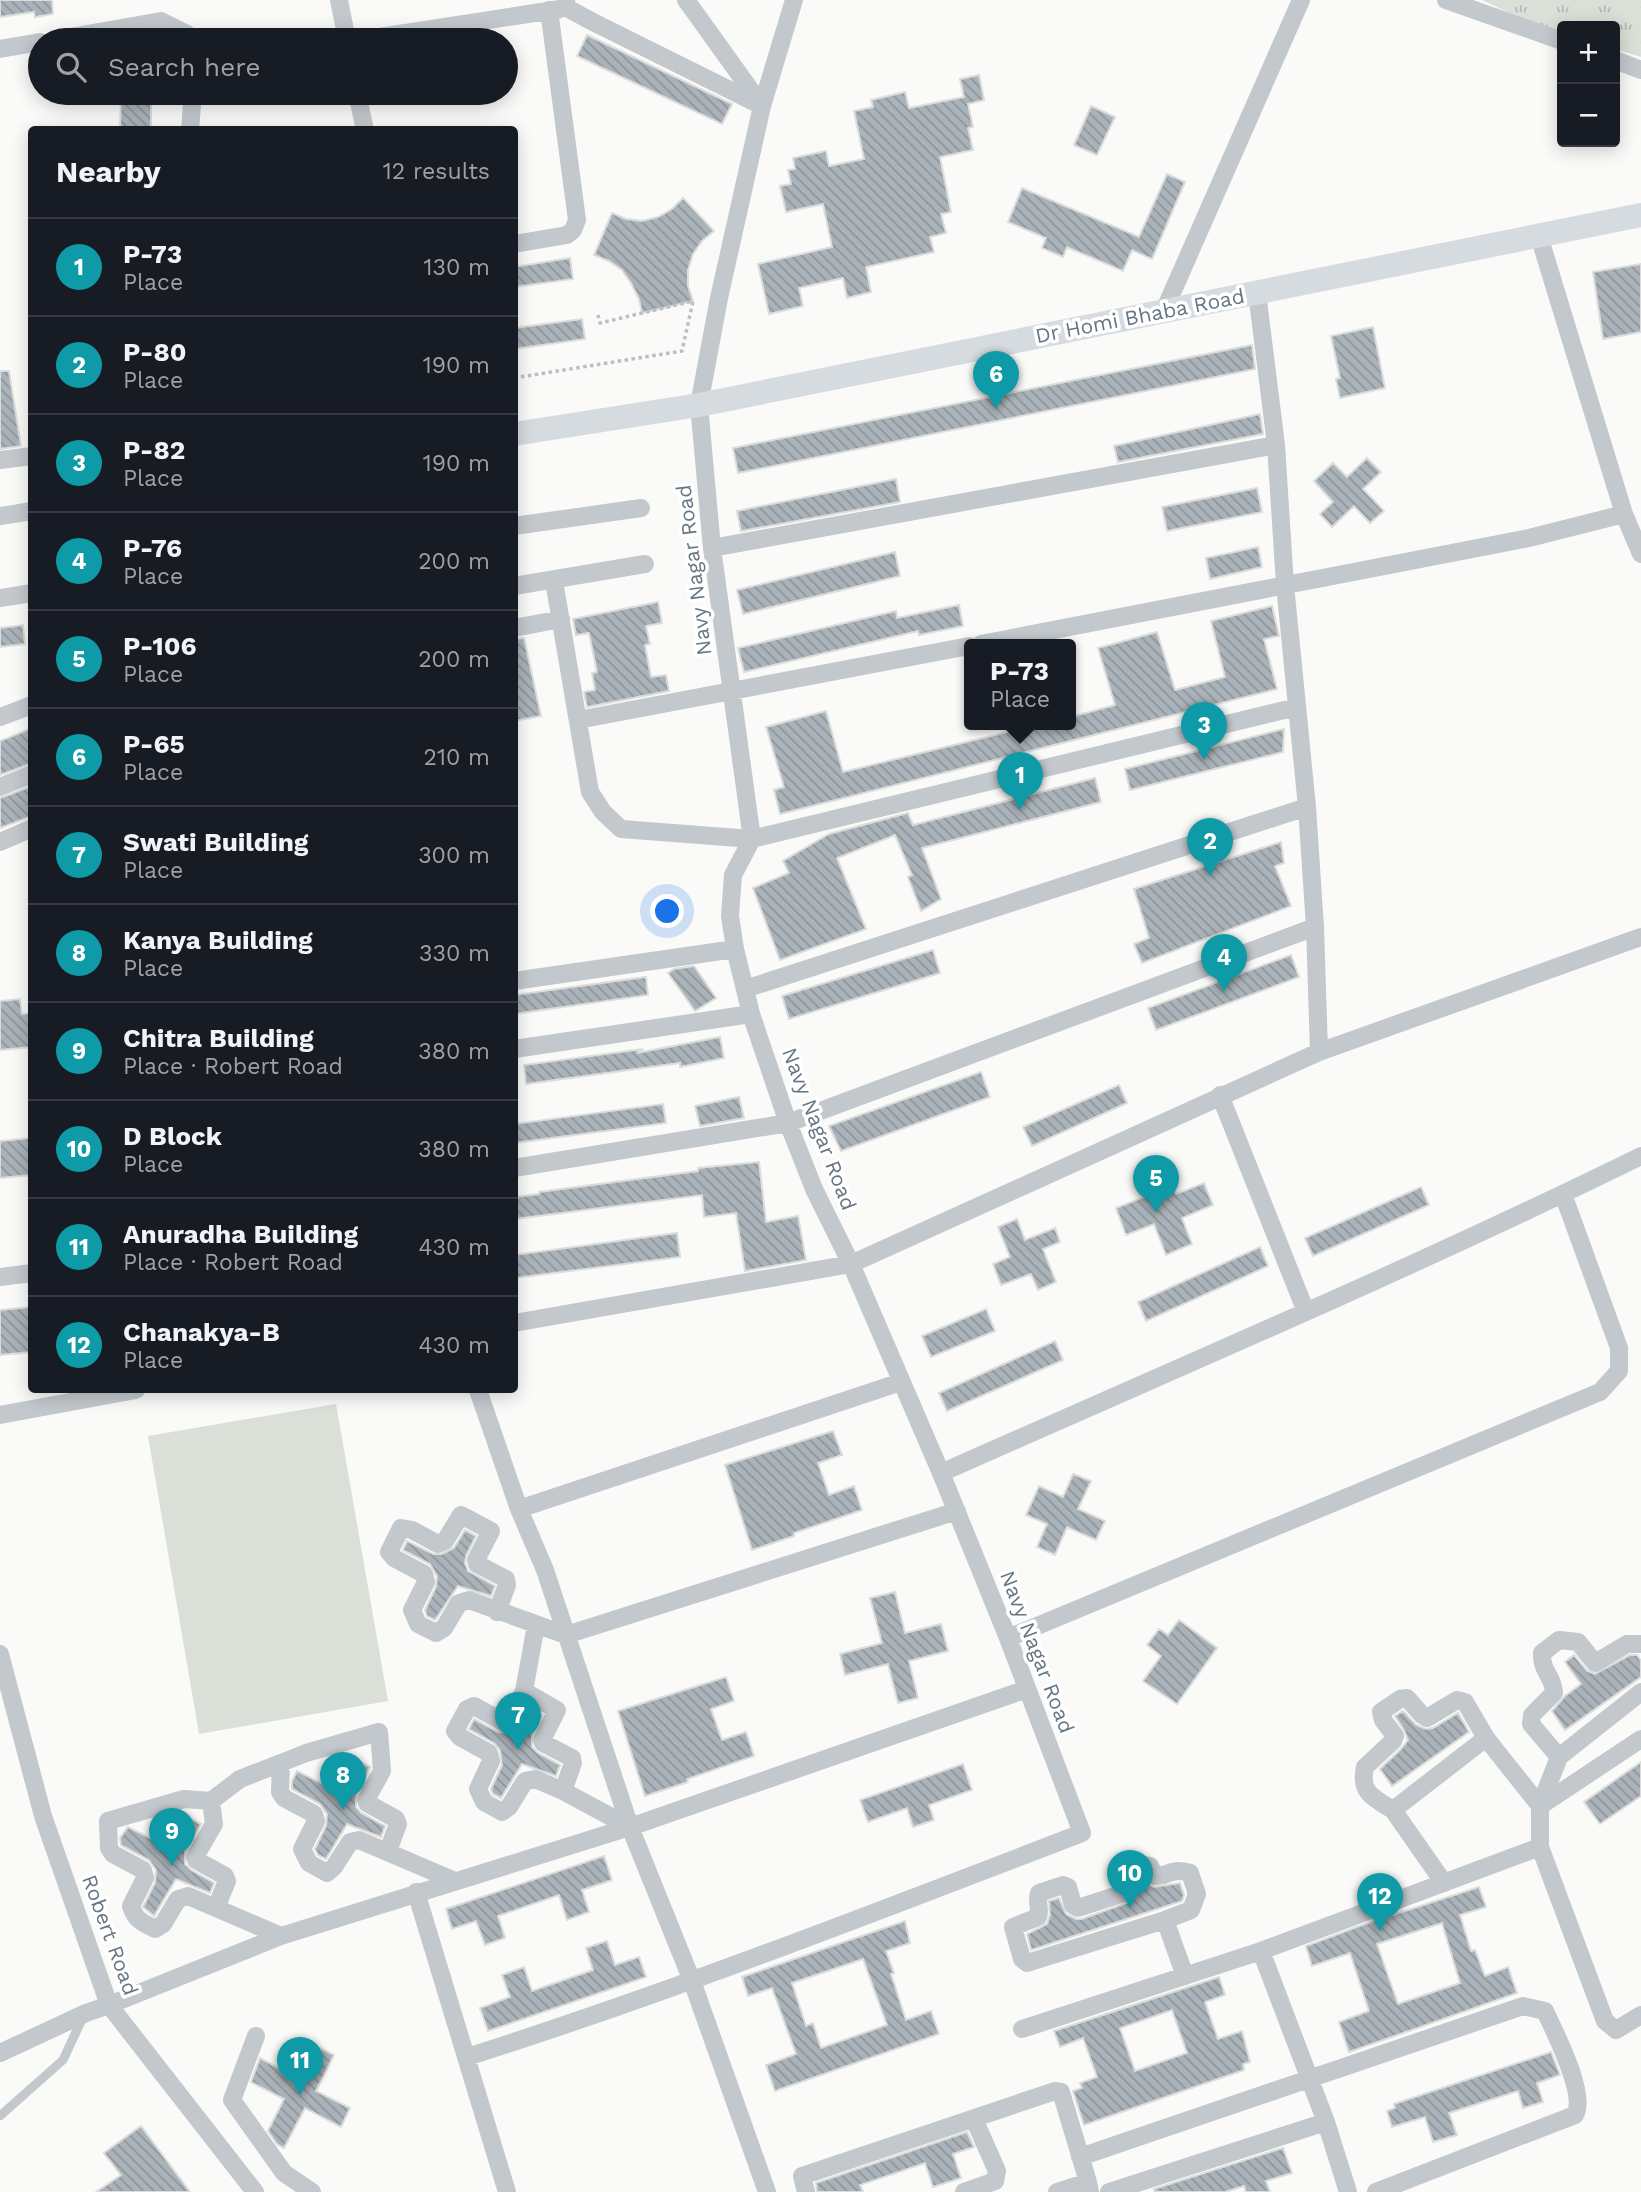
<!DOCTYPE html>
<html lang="en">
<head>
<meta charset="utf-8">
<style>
  :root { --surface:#171b24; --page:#242831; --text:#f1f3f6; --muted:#9ea1a6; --line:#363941; --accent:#2563eb }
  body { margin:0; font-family:"Work Sans",sans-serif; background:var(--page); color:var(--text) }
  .controls { position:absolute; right:21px; top:21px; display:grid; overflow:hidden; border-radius:7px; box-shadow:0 4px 18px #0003 }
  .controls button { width:63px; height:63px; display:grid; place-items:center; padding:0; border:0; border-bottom:2px solid var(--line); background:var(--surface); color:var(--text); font:35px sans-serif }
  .you { position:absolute; left:668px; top:912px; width:24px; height:24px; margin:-18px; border:5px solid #fff; border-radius:50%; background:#1a73e8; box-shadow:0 0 0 10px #1a73e833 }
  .badge { display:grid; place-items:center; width:46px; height:46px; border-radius:50%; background:var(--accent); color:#fff; font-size:23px; font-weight:700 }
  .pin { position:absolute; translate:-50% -58px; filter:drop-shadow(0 2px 4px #0008) }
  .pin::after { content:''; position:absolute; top:37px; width:24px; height:21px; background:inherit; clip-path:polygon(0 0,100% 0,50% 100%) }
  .popup { position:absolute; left:964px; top:639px; width:112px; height:91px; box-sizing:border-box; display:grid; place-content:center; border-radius:7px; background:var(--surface); filter:drop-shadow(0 2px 5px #0005); font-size:23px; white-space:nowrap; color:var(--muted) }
  .popup b { font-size:26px; color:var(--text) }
  .popup::after { content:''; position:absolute; left:50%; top:100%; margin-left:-14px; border:14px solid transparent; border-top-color:var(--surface) }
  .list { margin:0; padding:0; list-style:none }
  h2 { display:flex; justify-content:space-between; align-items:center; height:91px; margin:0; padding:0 28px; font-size:30px }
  h2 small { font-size:23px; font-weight:400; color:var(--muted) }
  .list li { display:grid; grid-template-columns:46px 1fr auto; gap:21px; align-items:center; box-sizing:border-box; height:98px; padding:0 28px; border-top:2px solid var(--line) }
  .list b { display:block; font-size:26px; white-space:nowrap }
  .list p { margin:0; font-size:23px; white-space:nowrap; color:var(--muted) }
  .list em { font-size:23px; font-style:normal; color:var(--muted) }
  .icon { flex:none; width:38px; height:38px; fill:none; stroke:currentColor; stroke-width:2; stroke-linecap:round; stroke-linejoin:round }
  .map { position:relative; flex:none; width:1641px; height:2192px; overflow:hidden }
  .search { position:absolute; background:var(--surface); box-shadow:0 4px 18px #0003; left:28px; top:28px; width:490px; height:77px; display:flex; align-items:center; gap:18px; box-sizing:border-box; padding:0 24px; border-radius:38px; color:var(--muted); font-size:26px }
  .panel { position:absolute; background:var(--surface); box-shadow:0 4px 18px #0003; left:28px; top:126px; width:490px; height:1267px; border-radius:7px }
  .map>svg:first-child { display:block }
</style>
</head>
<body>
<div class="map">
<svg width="1641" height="2192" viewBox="0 0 1641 2192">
  <defs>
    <pattern id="grass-tufts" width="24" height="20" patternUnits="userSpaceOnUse" patternTransform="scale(1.75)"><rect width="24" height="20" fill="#dadfd7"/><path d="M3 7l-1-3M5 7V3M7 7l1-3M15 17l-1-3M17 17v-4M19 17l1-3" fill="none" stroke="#b4b9b4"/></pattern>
    <pattern id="building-back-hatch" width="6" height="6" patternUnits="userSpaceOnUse" patternTransform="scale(1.75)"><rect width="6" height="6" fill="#aab3b9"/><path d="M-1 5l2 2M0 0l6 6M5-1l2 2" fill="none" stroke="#8e969c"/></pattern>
  </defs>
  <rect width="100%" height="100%" fill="#fafaf8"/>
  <path fill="url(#grass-tufts)" d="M1482 0H1641V57L1615 49V26H1562V33L1533 24Z"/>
  <path fill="#dadfd7" d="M336 1404 388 1701 199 1734 148 1436Z"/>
  <path fill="url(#building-back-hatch)" stroke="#dcdcda" stroke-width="2" fill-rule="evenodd" d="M0 0H52L53 14 35 17 34 12 0 17Z
    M587 35 732 104 722 124 577 56Z
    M979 75 984 100 968 104 973 127 968 128 973 150 940 157 951 212 941 214 946 233 930 237 934 252 866 267 871 292 847 298 843 278 799 288 803 306 769 314 758 264 832 247 823 204 786 212 780 186 791 184 788 170 795 169 793 158 826 151 829 166 864 159 854 111 873 107 871 100 905 92 909 108 964 97 960 79Z
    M121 93H151V130H120Z
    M1091 106 1115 117 1097 155 1074 145Z
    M1167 174 1185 182 1152 259 1132 250 1123 271 1067 247 1063 257 1042 248 1046 238 1008 222 1022 188 1139 237Z
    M683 198 714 231 702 241 693 254 688 270V286L693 301 642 313 639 299 631 283 622 270 609 261 594 255 612 213 626 219 642 221 658 217 672 209Z
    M570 258 573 279 514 287V267Z
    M1641 264V332L1603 339 1593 272Z
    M582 319 585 339 514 349V328Z
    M1373 327 1385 388 1340 398 1336 379 1340 378 1331 336Z
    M1252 345 1255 369 738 473 733 448Z
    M0 371H9L21 446 0 449Z
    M1260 414 1263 434 1118 462 1114 446Z
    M1367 458 1381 472 1363 489 1384 511 1370 523 1354 506 1332 527 1320 514 1333 502 1314 481 1333 463 1347 477Z
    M896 479 900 502 741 531 737 511Z
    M1257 488 1262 512 1167 531 1162 507Z
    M1258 547 1262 567 1210 579 1206 558Z
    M895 552 900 576 743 614 737 590Z
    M658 602 662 623 646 626 650 644 645 645 651 677 666 675 669 691 587 707 584 692 595 690 592 673 597 672 589 633 576 635 573 619Z
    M959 605 963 626 919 635 918 631 744 672 738 648 896 611 897 618Z
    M1272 606 1279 636 1264 639 1277 689 780 814 774 790 784 787 766 727 826 711 843 772 1040 724H1071V717L1115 705 1098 648 1157 632 1175 690 1225 677 1211 621Z
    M23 625 25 644 0 647V628Z
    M524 638 541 716 514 721V639Z
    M32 728V763L0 775V741Z
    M1284 729 1283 752 1130 790 1125 769Z
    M1095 778 1101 802 922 848 941 899 921 911 908 877 912 875 895 835 837 858 866 929 780 960 753 888 789 873 783 861 829 834 908 813 913 825Z
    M32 786V816L0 828V798Z
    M1281 842 1284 863 1275 866 1291 906 1142 963 1134 944 1149 938 1134 889Z
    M933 950 940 973 789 1019 782 996Z
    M1291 955 1299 977 1156 1030 1148 1008Z
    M694 966 716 998 695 1011 668 973 674 969Z
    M646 977 648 995 514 1014V995Z
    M20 999 22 1014 32 1013V1047L0 1050V1001Z
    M720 1037 724 1058 680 1067V1063L526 1084 524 1065 643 1049 637 1053Z
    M981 1072 990 1097 841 1151 829 1126Z
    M1119 1085 1127 1103 1032 1146 1023 1127Z
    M739 1097 744 1118 700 1126 695 1106Z
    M663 1104 666 1123 514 1143V1124Z
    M32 1138V1175L0 1178V1141Z
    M759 1162 766 1222 798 1216 806 1260 745 1271 736 1213 704 1217 702 1195 514 1219V1197L539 1194V1192L698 1171V1168Z
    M1165 1166 1176 1194 1204 1183 1213 1205 1182 1218 1192 1244 1166 1255 1154 1224 1126 1235 1116 1208 1149 1195 1141 1176Z
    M1421 1187 1429 1205 1313 1256 1305 1238Z
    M1017 1219 1025 1240 1055 1228 1060 1242 1043 1249 1056 1282 1038 1290 1031 1274 1001 1285 993 1264 1010 1257 998 1227Z
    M677 1233 680 1257 514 1278V1255Z
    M1260 1247 1268 1266 1146 1321 1138 1302Z
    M32 1307V1352L0 1355V1310Z
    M986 1309 995 1331 931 1357 922 1336Z
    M1055 1341 1063 1360 947 1411 939 1393Z
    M833 1431 842 1455 818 1463 829 1495 854 1486 862 1510 794 1533V1536L752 1550 725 1465Z
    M1073 1474 1091 1481 1078 1509 1105 1521 1096 1540 1067 1527 1055 1555 1037 1547 1047 1524 1026 1515 1039 1486 1063 1497Z
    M465 1530 476 1536 466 1556 465 1563 468 1571 495 1586 491 1596 458 1586 435 1620 427 1616 425 1610 436 1587 437 1576 430 1564 403 1550 407 1541 433 1554H442L454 1548Z
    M895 1592 905 1633 941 1624 948 1651 909 1661 918 1698 898 1703 888 1664 845 1675 840 1654 882 1643 870 1598Z
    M1179 1620 1217 1648 1177 1704 1143 1681 1161 1656 1147 1645 1159 1629 1168 1635Z
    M1574 1655 1587 1671 1595 1674 1630 1655H1637L1641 1661V1677L1565 1730 1552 1711 1565 1696 1581 1684 1565 1662Z
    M726 1677 734 1701 711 1709 722 1740 746 1732 754 1756 687 1779 688 1782 645 1796 618 1711Z
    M529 1707 542 1715 532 1735V1747L538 1753 560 1765 556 1776 522 1764 501 1798 493 1794 491 1789 502 1765 500 1750 494 1743 469 1729 474 1719 498 1732H508L521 1723Z
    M1403 1711 1416 1725 1426 1729 1433 1728 1458 1713 1469 1732 1392 1786 1380 1769 1401 1749 1408 1740 1404 1730 1395 1716Z
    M352 1758 370 1767 356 1795V1807L361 1813 385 1826 381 1837 347 1824 326 1859 318 1855 315 1849 326 1826 327 1814 320 1804 292 1789V1781L297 1771 335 1790Z
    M1641 1762V1796L1600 1824 1584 1802Z
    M963 1764 972 1790 929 1805 934 1820 913 1827 907 1808 868 1822 860 1800Z
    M180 1813 201 1824 185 1852V1864L191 1870 214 1883 210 1893 176 1879 154 1916 143 1907 155 1883 156 1870 149 1860 121 1845 120 1838 128 1827 164 1845Z
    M604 1856 612 1880 582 1890 589 1912 567 1920 559 1895 498 1916 505 1938 485 1945 476 1921 452 1929 446 1909Z
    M1143 1878 1149 1885 1154 1887 1180 1883 1184 1895 1182 1901 1031 1950 1027 1934 1047 1924 1050 1915 1049 1901 1059 1898 1066 1914 1076 1919H1082L1132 1901 1135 1895 1133 1883Z
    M1479 1887 1486 1907 1460 1915 1471 1951 1475 1950 1485 1976 1508 1967 1517 1993 1349 2052 1339 2022 1369 2011 1350 1953 1312 1966 1306 1946 1365 1924ZM1442 1923 1460 1983 1398 2004 1377 1944Z
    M905 1921 910 1943 886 1951 894 1973 891 1974 906 2020 931 2011 939 2034 775 2091 766 2065 796 2054 772 1988 748 1996 742 1977ZM863 1959 887 2025 821 2048 813 2023 806 2026 792 1983Z
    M607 1941 615 1965 639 1957 646 1977 488 2031 480 2008 510 1997 502 1975 524 1967 532 1991 593 1970 586 1948Z
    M1219 1977 1225 1995 1205 2002 1218 2039 1242 2031 1250 2062 1243 2064 1244 2070 1084 2125 1073 2091 1082 2088 1080 2083 1097 2077 1083 2038 1060 2047 1054 2031ZM1172 2010 1187 2053 1135 2071 1120 2028Z
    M309 2043 334 2055 316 2091 350 2108 341 2127 305 2108 284 2148 277 2144 268 2131 284 2099 251 2082 260 2058 292 2075Z
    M1551 2052 1560 2075 1537 2083 1543 2102 1523 2108 1518 2091 1449 2113 1457 2135 1433 2142 1425 2117 1392 2127 1387 2111 1395 2108 1394 2104Z
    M141 2126 190 2192H96L121 2175 104 2153Z
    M967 2132 974 2147 953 2154 961 2178 933 2187 925 2163 860 2185 863 2192H817L816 2183Z
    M1283 2148 1292 2173 1266 2181 1270 2192H1246L1244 2186 1225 2192H1155L1154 2189Z"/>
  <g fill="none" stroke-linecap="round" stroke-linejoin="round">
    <path stroke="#bbbfc2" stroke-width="3.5" stroke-dasharray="3.5 3.5" stroke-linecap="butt" d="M514 378 682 351 693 301 600 323 598 315"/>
    <path stroke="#c3c8cc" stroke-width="9" d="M0 2116 63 2060 83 2017"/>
    <path stroke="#c3c8cc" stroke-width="18" d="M339 0 347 40
      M566 0 567 8 593 22 762 106
      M686 0 760 103
      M1446 0 1562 41
      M53 40 161 21 187 34 191 40
      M360 40 560 9
      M0 49 40 42
      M1615 60 1641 70
      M357 93 365 130
      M190 130 193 93
      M1539 236 1624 514 1641 554
      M514 244 567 235 573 230 577 220 549 10
      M1257 293 1276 445 1285 585 1307 807 1315 927 1319 1052
      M1164 311 1301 0
      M0 460 32 456
      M0 516 32 511
      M514 526 641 508
      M712 548 1276 445
      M554 581 590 792 603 812 621 829 752 839 1297 707
      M514 586 645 564
      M0 598 32 593
      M514 628 561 619
      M981 644 1529 538 1624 514
      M0 717 32 705
      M578 720 969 646
      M0 787 32 774
      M0 842 32 828
      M514 981 735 949
      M745 989 1307 807
      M514 1049 751 1014
      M1220 1095 1306 1312
      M514 1168 788 1123 1315 927
      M0 1277 32 1273
      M514 1323 851 1264 1319 1052 1641 937
      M478 1390 519 1509 545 1570 630 1827 692 1981 767 2192
      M0 1415 136 1390
      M941 1473C1175 1369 1411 1269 1641 1156
      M519 1509 901 1382
      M497 1612 507 1585 506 1579 477 1564 476 1560 491 1531 461 1515 445 1541 438 1544 412 1530 401 1528 389 1552 394 1558 424 1574 426 1582 412 1610 418 1624 436 1633 444 1628 459 1603 469 1600 566 1635 957 1511
      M1008 1638 1600 1392 1619 1371V1348L1563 1194
      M0 1654 43 1816 109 2005 255 2192
      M524 1691 536 1625
      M1486 1738 1465 1702 1457 1700 1427 1718 1422 1715 1407 1698 1400 1699 1381 1712 1383 1720 1395 1736 1393 1741 1365 1767C1359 1793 1374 1798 1393 1810L1486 1738 1540 1806
      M1559 1757 1531 1724 1532 1715 1554 1693C1554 1677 1541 1672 1542 1653L1559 1640 1578 1642 1595 1663 1627 1644H1641
      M563 1791 573 1763 572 1758 543 1743 542 1740 557 1710 524 1691 511 1717 503 1722 474 1706 467 1709 455 1731 460 1737 489 1753 491 1761 478 1789 484 1802 502 1812 509 1807 525 1781 535 1779 563 1791 630 1827
      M211 1801 184 1799 108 1821 109 1848 113 1854 143 1870 145 1878 131 1906C135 1920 143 1923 155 1929L163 1924 178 1899 188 1896 216 1908 227 1881 225 1876 196 1860 195 1857 214 1824 211 1801 240 1779 281 1763
      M1540 1806 1559 1757 1641 1692
      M1393 1810 1444 1883
      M1540 1847 1605 2021 1616 2030 1641 2015
      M388 1851 398 1824 396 1819 367 1803 366 1800 382 1771 379 1732 306 1753 281 1763 280 1792 284 1798 314 1814 316 1821 302 1849 309 1863 327 1873 334 1867 350 1842 359 1840 455 1881
      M1145 1865 1150 1866 1155 1876C1169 1877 1169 1867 1190 1873L1197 1894 1191 1910 1165 1920 1027 1963 1022 1959 1013 1927 1038 1917C1041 1909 1036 1902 1039 1893L1063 1885 1068 1887 1073 1905 1078 1908 1124 1893 1121 1880 1122 1875Z
      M416 1892 507 2192
      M216 1908 281 1936
      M1165 1920 1185 1976
      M1261 1951 1326 2122 1348 2192
      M1022 2029 1261 1951 1540 1847V1806L1641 1739
      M256 2036 232 2100 284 2173 312 2192
      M0 2053 86 2013 109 2005 281 1936 630 1827 1027 1689
      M467 2057C675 1991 878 1911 1082 1833L1008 1638 941 1473 851 1264 814 1189 788 1123 751 1014 735 949 730 916 733 875 752 839 712 548 699 405 719 298 762 106 794 0
      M1080 2157 1523 2006 1545 2011C1555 2033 1587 2094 1575 2115L1376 2192
      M806 2192 802 2176 1055 2091 1061 2092 1088 2182
      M964 2192 995 2181 997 2171 974 2119
      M1057 2192 1088 2182 1090 2192
      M1109 2192 1326 2122"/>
    <path stroke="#d6dbdf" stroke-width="24" d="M514 434 699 405 1641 215"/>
  </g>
  <g text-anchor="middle" stroke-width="7" stroke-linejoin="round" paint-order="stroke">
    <g font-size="21" fill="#657683" stroke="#fff">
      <text transform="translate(1140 316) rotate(-11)" y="7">Dr Homi Bhaba Road</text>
      <text transform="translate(694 570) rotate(-97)" y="7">Navy Nagar Road</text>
      <text transform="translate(819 1129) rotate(69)" y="7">Navy Nagar Road</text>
      <text transform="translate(1037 1652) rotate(69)" y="7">Navy Nagar Road</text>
      <text transform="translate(110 1935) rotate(70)" y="7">Robert Road</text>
    </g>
  </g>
</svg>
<div class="controls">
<button>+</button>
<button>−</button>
</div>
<div class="you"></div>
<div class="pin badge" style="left:1020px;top:810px;background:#0f9aa8">1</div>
<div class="popup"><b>P-73</b>Place</div>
<div class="pin badge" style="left:1210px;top:876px;background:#0f9aa8">2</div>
<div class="pin badge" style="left:1204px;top:760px;background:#0f9aa8">3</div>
<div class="pin badge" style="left:1224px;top:992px;background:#0f9aa8">4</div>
<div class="pin badge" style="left:1156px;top:1213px;background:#0f9aa8">5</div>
<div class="pin badge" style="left:996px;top:409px;background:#0f9aa8">6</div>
<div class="pin badge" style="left:518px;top:1750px;background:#0f9aa8">7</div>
<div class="pin badge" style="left:343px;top:1810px;background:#0f9aa8">8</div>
<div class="pin badge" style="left:172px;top:1866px;background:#0f9aa8">9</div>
<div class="pin badge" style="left:1130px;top:1908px;background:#0f9aa8">10</div>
<div class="pin badge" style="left:300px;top:2095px;background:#0f9aa8">11</div>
<div class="pin badge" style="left:1380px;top:1931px;background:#0f9aa8">12</div>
<div class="search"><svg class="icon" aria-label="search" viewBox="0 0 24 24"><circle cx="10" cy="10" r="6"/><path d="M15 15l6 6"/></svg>Search here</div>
<section class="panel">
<h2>Nearby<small>12 results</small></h2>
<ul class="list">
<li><span class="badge" style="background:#0f9aa8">1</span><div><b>P-73</b><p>Place</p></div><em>130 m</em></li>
<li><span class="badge" style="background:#0f9aa8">2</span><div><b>P-80</b><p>Place</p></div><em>190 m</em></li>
<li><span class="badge" style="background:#0f9aa8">3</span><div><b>P-82</b><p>Place</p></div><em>190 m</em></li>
<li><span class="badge" style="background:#0f9aa8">4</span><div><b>P-76</b><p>Place</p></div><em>200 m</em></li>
<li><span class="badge" style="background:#0f9aa8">5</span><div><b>P-106</b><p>Place</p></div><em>200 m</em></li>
<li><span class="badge" style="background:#0f9aa8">6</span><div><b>P-65</b><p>Place</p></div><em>210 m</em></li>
<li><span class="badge" style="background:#0f9aa8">7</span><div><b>Swati Building</b><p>Place</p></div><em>300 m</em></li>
<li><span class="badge" style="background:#0f9aa8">8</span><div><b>Kanya Building</b><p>Place</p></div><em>330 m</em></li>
<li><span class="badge" style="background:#0f9aa8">9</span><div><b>Chitra Building</b><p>Place · Robert Road</p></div><em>380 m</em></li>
<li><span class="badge" style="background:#0f9aa8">10</span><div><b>D Block</b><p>Place</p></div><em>380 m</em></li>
<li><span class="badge" style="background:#0f9aa8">11</span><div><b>Anuradha Building</b><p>Place · Robert Road</p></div><em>430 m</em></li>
<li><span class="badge" style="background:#0f9aa8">12</span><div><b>Chanakya-B</b><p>Place</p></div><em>430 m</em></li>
</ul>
</section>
</div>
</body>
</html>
